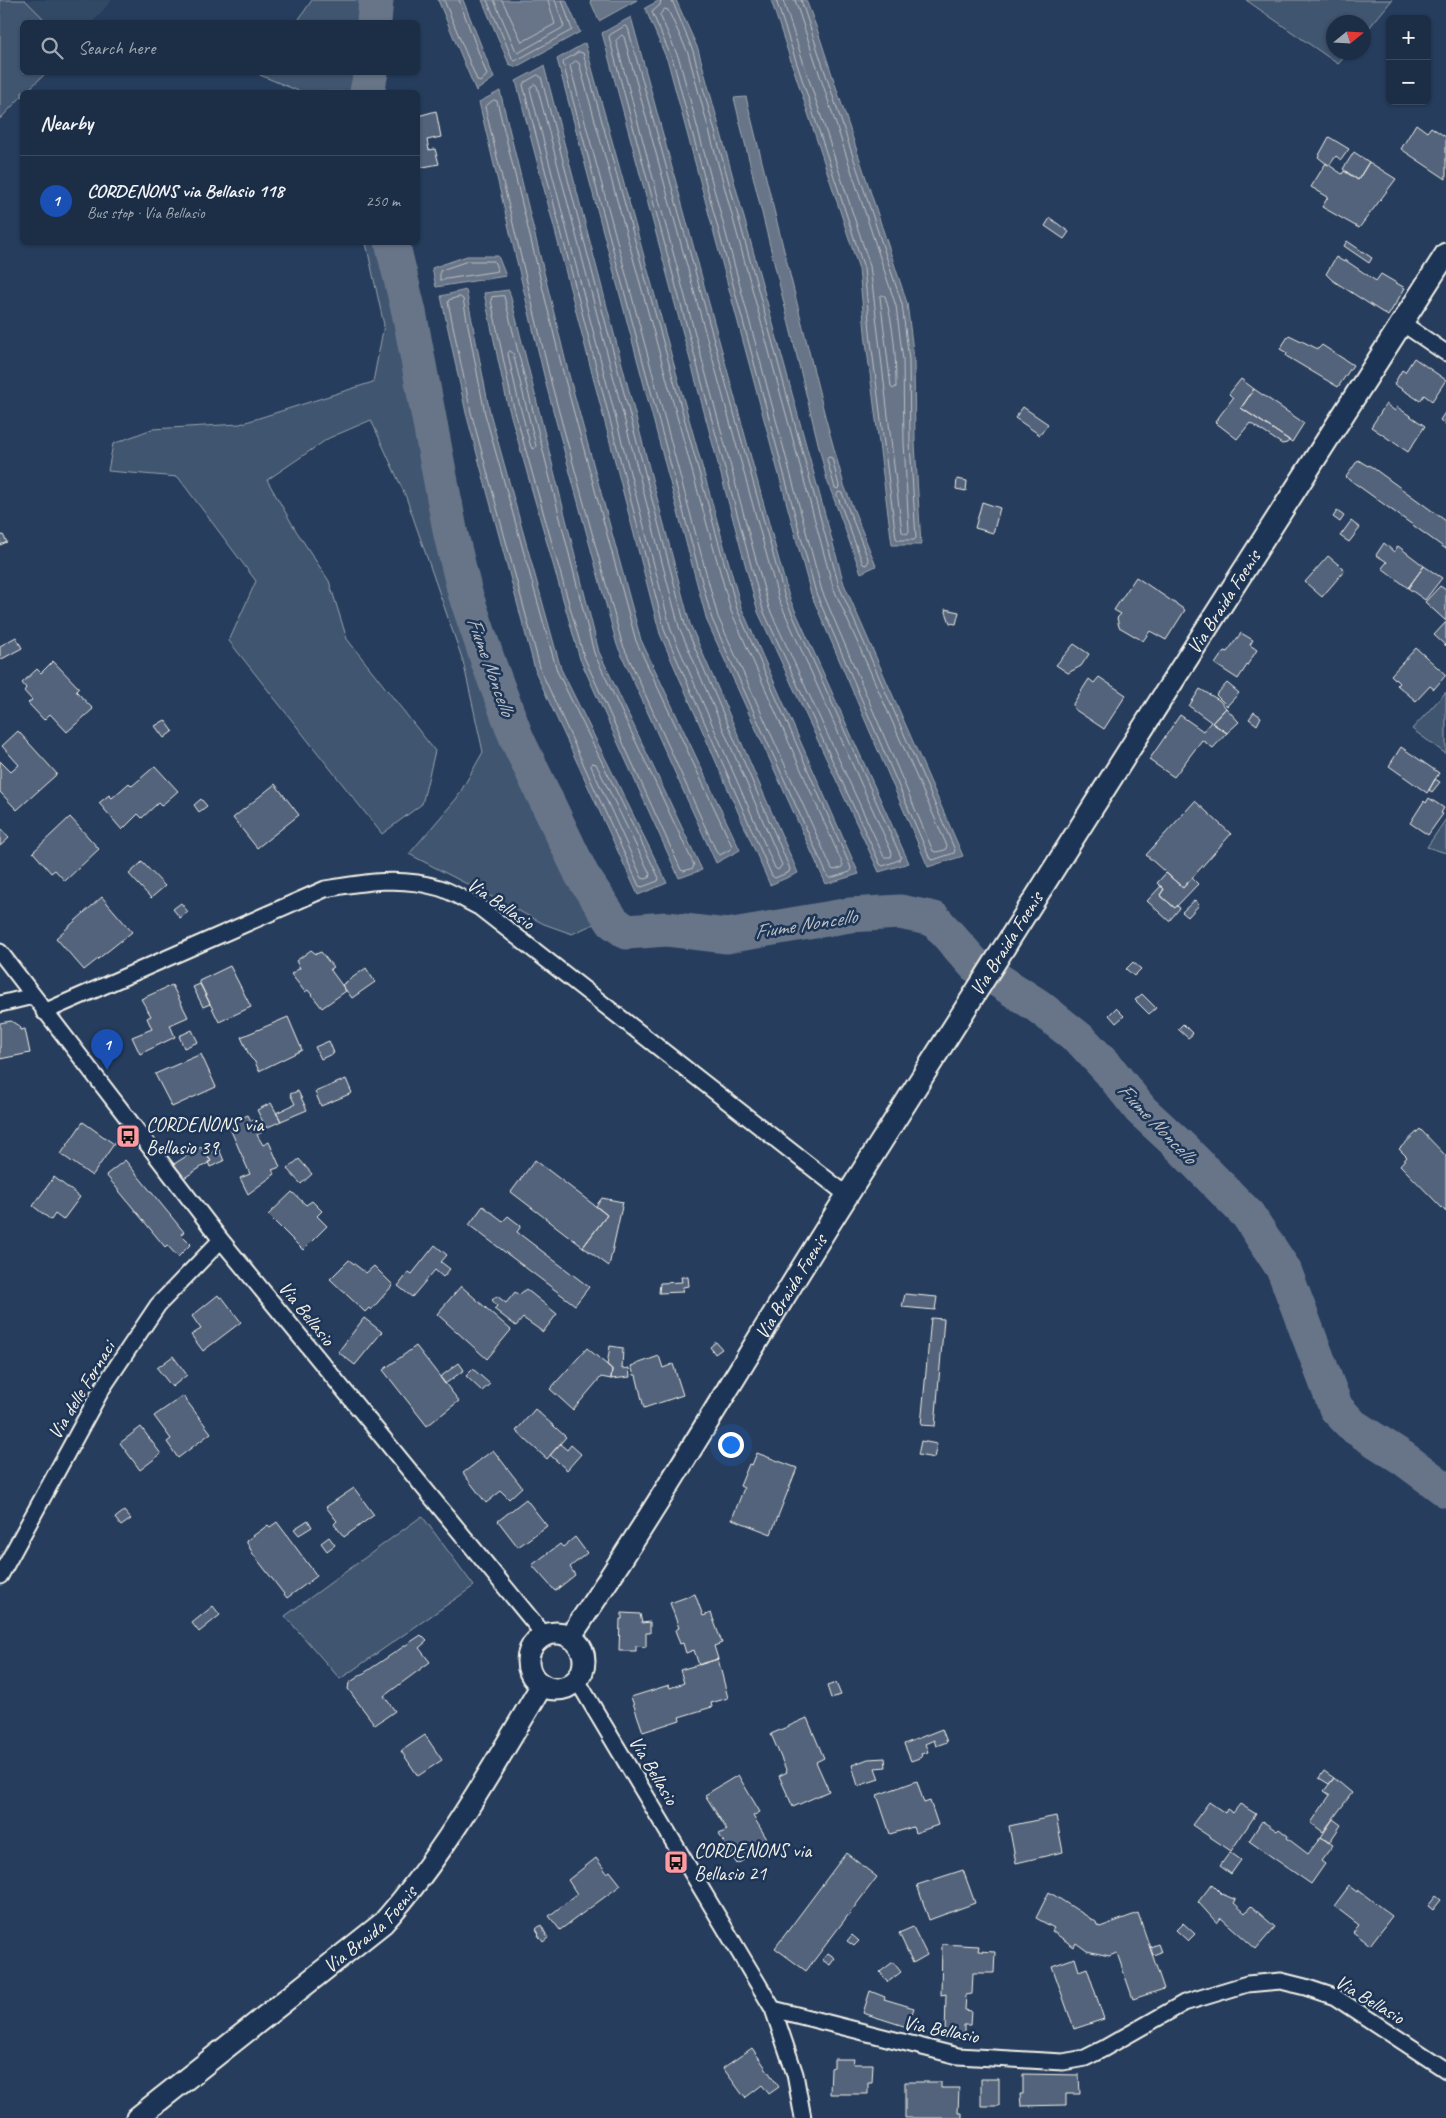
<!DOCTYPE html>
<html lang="en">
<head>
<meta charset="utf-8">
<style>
  :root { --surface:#1c2e46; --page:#25364d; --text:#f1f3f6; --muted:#a0a8b3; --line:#3a4a5f; --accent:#ff9aa2 }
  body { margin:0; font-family:Caveat,sans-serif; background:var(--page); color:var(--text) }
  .controls { position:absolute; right:15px; top:15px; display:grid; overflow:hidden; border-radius:8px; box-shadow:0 1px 4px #0004 }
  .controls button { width:45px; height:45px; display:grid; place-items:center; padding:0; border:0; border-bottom:1px solid var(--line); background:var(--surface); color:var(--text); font:25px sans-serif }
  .compass { position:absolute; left:1326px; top:15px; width:45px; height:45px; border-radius:50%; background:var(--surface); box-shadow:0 1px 4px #0004; rotate:72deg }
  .you { position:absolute; left:730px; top:1444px; width:18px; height:18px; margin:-12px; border:4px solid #fff; border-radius:50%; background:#1a73e8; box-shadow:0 0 0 8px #1a73e833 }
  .badge { display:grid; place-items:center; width:32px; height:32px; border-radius:50%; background:var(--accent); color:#fff; font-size:16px; font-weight:700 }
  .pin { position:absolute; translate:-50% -41px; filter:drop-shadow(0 1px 2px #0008) }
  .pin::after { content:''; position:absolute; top:26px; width:18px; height:15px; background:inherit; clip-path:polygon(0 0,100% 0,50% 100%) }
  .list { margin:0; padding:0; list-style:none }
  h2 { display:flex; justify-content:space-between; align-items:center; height:65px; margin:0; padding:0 20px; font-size:21px }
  h2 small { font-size:16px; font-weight:400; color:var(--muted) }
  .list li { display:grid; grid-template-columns:32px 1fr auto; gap:15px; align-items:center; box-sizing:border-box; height:90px; padding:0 20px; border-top:1px solid var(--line) }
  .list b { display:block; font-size:19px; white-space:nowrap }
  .list p { margin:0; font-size:16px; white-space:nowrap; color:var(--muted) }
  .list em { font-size:16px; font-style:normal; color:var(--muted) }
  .icon { flex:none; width:28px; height:28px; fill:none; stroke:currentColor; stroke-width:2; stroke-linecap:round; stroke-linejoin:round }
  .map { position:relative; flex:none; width:1446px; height:2118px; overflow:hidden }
  .search { position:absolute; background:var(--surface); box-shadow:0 1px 4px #0004; left:20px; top:20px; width:400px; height:55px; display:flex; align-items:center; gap:12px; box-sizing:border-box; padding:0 18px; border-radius:8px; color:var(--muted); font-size:19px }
  .panel { position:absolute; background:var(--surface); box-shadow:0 1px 4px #0004; left:20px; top:90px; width:400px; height:155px; border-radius:8px }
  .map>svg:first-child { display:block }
</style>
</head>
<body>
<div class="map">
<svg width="1446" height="2118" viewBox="0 0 1446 2118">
  <rect width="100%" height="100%" fill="#263d5d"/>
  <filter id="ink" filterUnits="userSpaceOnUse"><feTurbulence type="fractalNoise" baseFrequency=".02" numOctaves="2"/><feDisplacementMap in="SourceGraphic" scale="10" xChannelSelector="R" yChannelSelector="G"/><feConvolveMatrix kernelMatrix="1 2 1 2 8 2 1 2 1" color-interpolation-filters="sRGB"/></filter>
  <g filter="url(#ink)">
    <path fill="#334966" d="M25 0H112L93 22H47Z"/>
    <path fill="#40546f" stroke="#9aa2ac" d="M0 0H25L47 22H22V72L46 73 26 92H22V96L0 119Z
      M312 0H376L374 22H297Z
      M1246 0H1392L1364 34V22H1334V52L1348 53 1338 64Z
      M262 72H371V73L367 92H301L260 75Z
      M366 243H392L409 312 451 535 465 593 489 664 517 739 582 875 599 903 598 922 572 934 544 924 409 854 457 798 483 752 463 661 406 497 371 420 329 438 267 480 295 529 329 581 347 639 435 751 422 804 382 834 229 641 256 581 178 477 108 471 113 444 152 429 240 424 373 382 384 325Z
      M1446 692V754L1412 729Z
      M1446 819V853L1427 847Z
      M422 1516 474 1586 340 1679 285 1616Z"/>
    <path fill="#677588" stroke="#9fa7ae" d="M438 0H463L494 78 476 91Z
      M482 0H566L580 32 516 67 509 64Z
      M590 0H637L599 21Z
      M660 0H676L698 49 844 584 963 856 928 867 811 594 668 62 645 8Z
      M771 0H806L817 29 907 303 914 359 915 443 921 545H892L866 342 859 269Z
      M631 17 789 597 909 863 879 872 758 612 602 33Z
      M585 43 741 607 859 874 826 884 707 621 557 59Z
      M544 66 690 624 798 873 770 885 660 634 516 81Z
      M500 91 569 375 641 640 740 850 716 863 617 645 547 388 479 102Z
      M746 97 825 416 844 485 876 566 861 573 827 480 734 98Z
      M467 256H498L506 276 436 287 432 268Z
      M466 290 490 413 561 669 667 883 638 895 536 673 466 413 441 296Z
      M509 290 599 652 702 870 679 878 580 659 507 402 484 293Z"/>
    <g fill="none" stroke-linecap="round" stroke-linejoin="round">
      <path stroke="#bcbfc2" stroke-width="1" d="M444 0 477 80 480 82 487 75 459 0
        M487 0 513 60 515 61 572 30 562 0
        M494 0 516 51 518 53 564 27 555 0
        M502 0 522 42 555 24 548 0
        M661 0 660 5 652 12 673 61 816 593 930 859 933 860 954 853 955 850 839 586 693 51 672 0
        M776 0 864 268 871 341 896 538 898 540H914L916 538 910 443 909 360 902 304 801 0
        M783 0 870 266 902 532 907 534 909 531 904 443 903 360 896 306 795 0
        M665 9 668 10 688 53 833 587 947 846 945 850 936 852 933 851 822 591 679 59 660 15Z
        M625 26 628 28 785 598 901 857 899 860 883 866 880 864 763 610 609 37 610 35Z
        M622 35 624 37 779 600 892 853 891 857H884L769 608 616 41Z
        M579 52 583 53 737 609 851 868 850 872 831 878 828 877 712 619 563 63 564 61Z
        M576 61 579 63 731 611 843 865 841 868 834 870 832 869 718 617 570 66Z
        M538 75 541 77 685 625 790 869 789 872 775 878 772 876 665 632 523 85 524 83Z
        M535 84 537 86 679 627 782 865 778 870 775 868 671 630 530 89Z
        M494 100 497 101 564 376 636 641 732 846 731 849 720 855 717 853 622 643 552 386 485 107Z
        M468 261H494L498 271 440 280V271Z
        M882 295 885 296C894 325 896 357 896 387L893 389 891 387 880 297Z
        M504 296 594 653 694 865 693 868 684 871 681 870 584 657 512 401 491 300 492 297Z
        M460 297 463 299 485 414 557 671 659 878 658 881 642 887 639 886 541 671 471 412 448 302 449 300Z
        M510 351 513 353 536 446 534 449 531 447 518 399 508 354Z
        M829 457 832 458 839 486 838 489 835 488 827 460Z
        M839 492 842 493 869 561 866 565 863 564 837 495Z
        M592 763 596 764 650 874 649 878 645 879 642 878 591 766Z"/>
      <path stroke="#677588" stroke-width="35" d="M374 22 376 0
        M367 92 371 72
        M392 242 409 312 451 535 465 593 489 664 517 739 582 875 613 922 627 932 667 929 727 936 850 915 900 912 934 919 975 965 1038 1006 1082 1041 1110 1071 1141 1110 1181 1147 1248 1215 1284 1270 1336 1408 1353 1426 1403 1458 1446 1490"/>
    </g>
    <path fill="#52647b" stroke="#f4f1e8" d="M436 111 441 137 427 140 429 150 435 149 439 164 418 168V116Z
      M1416 124 1427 132 1431 127 1446 137V179L1401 149Z
      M1329 137 1349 149 1341 160 1336 156 1329 166 1318 157Z
      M1354 152 1369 162 1358 180 1343 169Z
      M1369 162 1396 179 1359 228 1322 207 1328 197 1311 187 1326 163 1342 174 1344 171 1358 180Z
      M1050 218 1069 232 1064 239 1045 226Z
      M1347 241 1372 258 1369 263 1344 246Z
      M1336 257 1344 262 1345 260 1376 281 1381 274 1405 288 1388 316 1332 280 1326 274Z
      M1289 335 1318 349 1322 345 1353 365 1338 387 1286 356 1287 353 1280 349Z
      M1414 358 1446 380 1432 401 1424 395 1420 401 1394 384 1402 370 1405 372Z
      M1241 379 1254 389 1241 408 1289 440 1287 443 1282 444 1250 423 1237 439 1215 422 1233 398 1229 394Z
      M1254 389 1304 423 1292 442 1241 408Z
      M1386 404 1395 411 1397 407 1425 426 1408 452 1371 427Z
      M1023 407 1048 424 1040 435 1015 418Z
      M1446 411V425L1440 420Z
      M1358 460 1368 466 1369 465 1446 521V549L1346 477Z
      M957 479 967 481 966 491 956 489Z
      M982 502 1000 508 993 533 975 528Z
      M1337 511 1344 516 1340 522 1333 517Z
      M1351 521 1360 528 1349 542 1340 536Z
      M3 535 7 542 0 545V536Z
      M1384 543 1394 552 1398 546 1424 566 1408 588 1382 568 1387 562 1376 555Z
      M1328 556 1345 570 1322 597 1305 582Z
      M1424 566 1442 578 1425 600 1408 588Z
      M1136 577 1185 610 1166 640 1150 631 1143 641 1119 627 1117 618 1121 614 1114 610Z
      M1440 586 1446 590V621L1425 602Z
      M945 609 959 612 956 624 950 623Z
      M1446 622V646L1434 635Z
      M1241 633 1253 640 1250 645 1257 650 1238 679 1215 664 1224 651 1227 652Z
      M16 637 22 648 0 660V646Z
      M1074 644 1089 654 1081 666 1068 673 1056 665Z
      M1416 648 1446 675 1434 689 1430 686 1416 701 1397 685 1399 683 1391 675Z
      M53 661 79 688 76 691 93 709 67 732 50 714 44 720 28 703 32 700 24 691 26 688 22 683 37 669 41 673Z
      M1099 677 1126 695 1104 729 1074 709 1073 704 1089 679 1094 683Z
      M1227 683 1239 693 1227 706 1216 695Z
      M1200 689 1219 700 1226 708 1212 723 1227 733 1213 748 1202 740 1174 777 1149 760 1180 715 1203 731 1211 722 1189 706Z
      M1226 708 1239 722 1227 733 1212 723Z
      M1254 712 1261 717 1257 725 1249 719Z
      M165 720 173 731 164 738 155 726Z
      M18 731 57 774 17 810 0 792V761L11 772 19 765 2 746Z
      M1401 747 1439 773 1427 793 1389 766Z
      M155 766 178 791 161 806 158 803 142 818 138 814 122 830 99 803 109 795 112 798 129 783 132 786Z
      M1435 779 1440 782 1432 792 1429 790Z
      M275 784 299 815 257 848 233 818Z
      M1429 798 1444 808 1441 813 1443 814 1428 835 1410 823 1424 801 1426 803Z
      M201 799 207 806 199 812 194 805Z
      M1195 801 1231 834 1183 888 1146 855Z
      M70 817 99 849 65 881 55 870 51 873 33 852Z
      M0 828 9 838 0 846Z
      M142 862 165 886 151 898 129 874Z
      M1166 873 1183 888 1192 878 1198 884 1175 908 1160 895 1164 889 1157 883Z
      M1161 886 1164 889 1160 895 1175 908 1177 906 1180 908 1169 921 1147 901Z
      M102 897 132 932 84 970 56 938Z
      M1195 900 1199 905 1188 917 1182 912Z
      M181 903 188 912 180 918 173 909Z
      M311 950 316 954 321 952 333 967 330 969 346 991 322 1008 308 990 305 992 291 974 300 968 296 961Z
      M1133 962 1141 969 1134 976 1126 969Z
      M230 966 251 1007 219 1022 199 981Z
      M366 968 375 982 352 998 342 985Z
      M200 984 210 1004 203 1007 193 987Z
      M172 985 188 1017 170 1025 175 1037 140 1054 132 1037 152 1029 147 1018 151 1016 141 999Z
      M1142 994 1156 1008 1149 1014 1135 1000Z
      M1116 1008 1124 1016 1116 1023 1109 1015Z
      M288 1017 302 1050 259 1071 255 1062 250 1057 241 1037Z
      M11 1021 19 1026 20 1030 25 1029 30 1053 0 1059V1023Z
      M1183 1024 1193 1034 1188 1038 1178 1029Z
      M192 1030 198 1042 184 1048 179 1036Z
      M329 1041 334 1053 321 1059 315 1047Z
      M201 1054 216 1087 172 1107 155 1074Z
      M346 1079 352 1093 321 1106 315 1092Z
      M298 1091 307 1110 281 1121 276 1113 295 1104 290 1094Z
      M271 1103 281 1121 266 1128 257 1110Z
      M248 1115 251 1121 257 1119 262 1132 257 1135 263 1145 269 1142 280 1167 272 1170 275 1174 248 1194 240 1178 250 1174 228 1124Z
      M83 1122 114 1144 92 1176 61 1154Z
      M1420 1129 1446 1156V1212L1400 1165 1407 1157 1399 1149Z
      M201 1147 211 1161 184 1178 174 1164Z
      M219 1149 224 1161 210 1167 208 1162 211 1161 206 1155Z
      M299 1159 312 1174 301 1184 287 1169Z
      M125 1160 184 1232 181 1234 191 1244 178 1257 167 1245 165 1247 106 1175Z
      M535 1160 607 1215 583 1247 511 1192Z
      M54 1177 80 1197 63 1220 55 1214 51 1220 33 1206Z
      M292 1192 306 1205 312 1201 322 1211 317 1216 327 1226 303 1250 268 1215Z
      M602 1198 623 1202 609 1266 583 1247 607 1215 596 1206Z
      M483 1206 503 1221 508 1216 521 1226 517 1232 589 1287 575 1305 469 1225Z
      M435 1245 447 1255 441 1262 450 1269 443 1277 435 1270 412 1297 398 1286 409 1272 412 1274Z
      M349 1260 366 1273 374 1266 393 1285 371 1310 369 1308 365 1312 330 1279Z
      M681 1277H688L689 1286 683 1287 682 1292 659 1293 660 1283 682 1282Z
      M461 1286 511 1330 487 1359 437 1314Z
      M526 1289 557 1314 543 1332 523 1318 516 1326 494 1309 497 1306 492 1300 497 1296 506 1303 515 1292 519 1295Z
      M905 1294 937 1297 935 1310 902 1307Z
      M218 1295 220 1298 222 1297 241 1322 203 1351 191 1335 201 1329 192 1316Z
      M364 1318 382 1332 355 1365 338 1352Z
      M931 1318 944 1319 935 1426 921 1425Z
      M716 1342 722 1349 715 1354 710 1347Z
      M416 1346 459 1401 427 1426 383 1370Z
      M610 1346 623 1348 622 1369 629 1368 630 1377 611 1379 612 1369 607 1365Z
      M587 1348 612 1369 611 1379 601 1377 573 1410 550 1389Z
      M173 1356 187 1375 172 1387 157 1368Z
      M659 1356 663 1368 673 1364 683 1395 644 1408 636 1375H634L631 1366Z
      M459 1363 464 1370 445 1384 440 1377Z
      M473 1369 490 1384 482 1391 466 1376Z
      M183 1396 211 1433 178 1458 167 1442 171 1439 154 1416Z
      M535 1409 566 1437 547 1459 516 1431Z
      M141 1427 161 1454 140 1470 120 1443Z
      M921 1441 937 1444 934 1458 918 1455Z
      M560 1444 567 1450 571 1445 581 1454 567 1470 550 1455Z
      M493 1450 522 1487 509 1499 501 1491 486 1503 463 1473Z
      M757 1453 797 1468 771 1534 732 1519 744 1488 740 1486 749 1464 752 1465Z
      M354 1488 374 1515 344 1537 334 1524 337 1521 326 1507Z
      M526 1499 547 1526 518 1547 498 1521Z
      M124 1511 131 1519 121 1526 115 1518Z
      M308 1520 312 1527 299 1535 294 1529Z
      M277 1522 317 1576 287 1598 253 1554 246 1541 268 1525 270 1527Z
      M329 1537 335 1545 327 1551 321 1543Z
      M575 1537 587 1553 570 1567 575 1575 555 1591 532 1565 560 1544 563 1547Z
      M695 1594 703 1616 711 1613 722 1643 714 1646 718 1659 699 1665 694 1650 686 1653 683 1643 680 1644 675 1630 679 1628 670 1603Z
      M213 1606 220 1615 199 1632 192 1623Z
      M622 1613 640 1614 642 1623 650 1622V1633H646V1647L636 1646V1651H619L620 1619H622Z
      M421 1635 427 1641 419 1648 430 1662 384 1696 395 1711 375 1725 348 1689 349 1683Z
      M718 1659 728 1698 711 1703 712 1707 679 1717 680 1720 643 1732 631 1697 669 1685 670 1688 684 1683 680 1670Z
      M836 1683 841 1695 831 1698 827 1686Z
      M807 1718 824 1758 816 1762 829 1791 793 1807 779 1776 787 1772 771 1734Z
      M942 1729 947 1742 936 1746 934 1740 925 1744 928 1752 921 1754 922 1757 911 1761 904 1744Z
      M425 1735 442 1760 418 1776 401 1751Z
      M885 1758 886 1767 875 1768 879 1779 858 1786 852 1765 868 1759Z
      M1324 1771 1334 1778 1329 1784 1319 1778Z
      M738 1775 760 1812 753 1816 770 1844 737 1864 719 1834 727 1830 705 1795Z
      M1334 1778 1352 1793 1323 1832 1311 1823 1330 1795 1324 1791Z
      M917 1781 924 1803 930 1801 938 1825 915 1833 913 1827 890 1834 877 1795Z
      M1209 1802 1225 1813 1227 1809 1233 1813 1240 1804 1256 1814 1231 1851 1192 1825Z
      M1056 1816 1063 1852 1016 1863 1009 1826Z
      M1333 1819 1341 1825 1329 1843 1321 1837Z
      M1262 1821 1277 1831 1279 1829 1288 1836 1287 1838 1308 1854 1321 1837 1333 1845 1321 1861 1325 1864 1311 1884 1249 1841Z
      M1230 1852 1241 1860 1231 1874 1220 1866Z
      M846 1853 877 1877 806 1971 775 1948Z
      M596 1858 607 1873 610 1871 621 1885 560 1930 549 1916 577 1894 568 1880Z
      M963 1870 975 1903 929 1920 917 1885Z
      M1212 1884 1222 1894 1236 1900 1234 1903 1245 1913 1251 1906 1275 1927 1256 1949 1221 1918 1217 1923 1198 1902Z
      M1349 1886 1357 1892 1358 1890 1392 1916 1370 1945 1353 1932 1359 1925 1334 1906Z
      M1049 1892 1096 1922 1097 1925 1100 1927 1138 1913 1164 1989 1133 1999 1117 1953 1109 1956 1087 1951 1076 1943 1074 1947 1052 1931 1054 1928 1036 1918Z
      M1436 1896 1441 1900 1433 1910 1428 1906Z
      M1183 1923 1195 1934 1188 1941 1176 1930Z
      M541 1925 548 1938 543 1942 538 1935 539 1934 536 1929Z
      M913 1927 927 1955 913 1963 899 1933Z
      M852 1935 859 1941 854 1946 847 1941Z
      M942 1944 979 1946 978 1951 995 1952 994 1973H973L972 1994 966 1995 965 2010 971 2011 970 2025H964V2040L945 2038 946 1994 941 1995Z
      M1158 1944 1161 1952 1153 1955 1150 1947Z
      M828 1953 835 1958 830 1965 822 1960Z
      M1075 1958 1079 1971 1087 1968 1104 2019 1074 2029 1052 1966Z
      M893 1962 901 1972 888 1982 880 1972Z
      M870 1991 885 1997 884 1999 914 2008 907 2027 863 2013Z
      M752 2048 779 2087 769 2094 762 2085 745 2098 723 2068Z
      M834 2059H854L853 2064H873L872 2083H868V2094H830L831 2068 834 2067Z
      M1023 2074 1079 2075 1080 2094H1066V2105L1021 2106 1020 2094H1023Z
      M981 2079H999V2106H981Z
      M905 2082H941V2088H959L958 2113H962V2118H905Z"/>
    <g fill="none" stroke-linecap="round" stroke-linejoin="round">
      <g stroke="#f4f1e8" stroke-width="19">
        <path id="street" d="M1402 323 1446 353
          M0 952 221 1240 545 1636
          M0 1004 33 996
          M44 1012 325 889C365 882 401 876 440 888 453 892 466 901 479 907L847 1195
          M0 1576 103 1387 158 1305 221 1240
          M577 1680 773 2009 795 2074 803 2118
          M773 2009 958 2056 1063 2062 1085 2058 1103 2049 1184 2003 1247 1984 1281 1981 1305 1987 1335 1997 1446 2070"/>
      </g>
      <g stroke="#f4f1e8" stroke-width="25">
        <g id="secondary">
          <circle cx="556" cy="1661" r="28"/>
          <path id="s1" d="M570 1637C669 1492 756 1339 850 1191 1047 877 1246 566 1446 254"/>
          <path id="s2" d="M137 2118 383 1923C446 1852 493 1767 542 1685"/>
        </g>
      </g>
      <use href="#street" stroke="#1d3557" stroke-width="15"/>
      <use href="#secondary" stroke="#1d3557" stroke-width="21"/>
    </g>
  </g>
  <defs>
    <g id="bus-square" transform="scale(1.25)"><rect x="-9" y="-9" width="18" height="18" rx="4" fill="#ff9aa2" stroke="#1d3557"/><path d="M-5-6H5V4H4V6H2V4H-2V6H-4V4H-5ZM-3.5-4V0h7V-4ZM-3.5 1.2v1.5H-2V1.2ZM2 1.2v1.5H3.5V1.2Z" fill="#111"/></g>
  </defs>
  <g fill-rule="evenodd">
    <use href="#bus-square" x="128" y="1136"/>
    <use href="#bus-square" x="676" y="1862"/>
  </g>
  <g text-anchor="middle" stroke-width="5" stroke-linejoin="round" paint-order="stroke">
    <g font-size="20" fill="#f4f1e8" stroke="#1d3557">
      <text dy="7" stroke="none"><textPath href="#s1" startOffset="1224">Via Braida Foenis</textPath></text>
      <text transform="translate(501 903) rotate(34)" y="7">Via Bellasio</text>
      <text dy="7" stroke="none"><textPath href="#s1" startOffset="819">Via Braida Foenis</textPath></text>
      <text dy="7" stroke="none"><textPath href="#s1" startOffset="414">Via Braida Foenis</textPath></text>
      <text transform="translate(307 1313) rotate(51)" y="7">Via Bellasio</text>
      <text transform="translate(81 1390) rotate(-59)" y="7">Via delle Fornaci</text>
      <text transform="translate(654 1770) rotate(59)" y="7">Via Bellasio</text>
      <text dy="7" stroke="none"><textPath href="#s2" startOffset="300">Via Braida Foenis</textPath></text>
      <text transform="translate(1370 1999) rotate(31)" y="7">Via Bellasio</text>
      <text transform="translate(941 2029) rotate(11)" y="7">Via Bellasio</text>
    </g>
    <g font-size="20" fill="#f4f1e8" stroke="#1d3557" text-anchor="start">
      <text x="146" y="1131">CORDENONS via<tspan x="146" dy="23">Bellasio 39</tspan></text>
      <text x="694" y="1857">CORDENONS via<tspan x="694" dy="23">Bellasio 21</tspan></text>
    </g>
    <g font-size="21" font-style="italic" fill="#bcbfc2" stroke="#1d3557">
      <text transform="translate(491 666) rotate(70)" y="7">Fiume Noncello</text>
      <text transform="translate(805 924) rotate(-9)" y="7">Fiume Noncello</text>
      <text transform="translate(1157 1123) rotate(46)" y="7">Fiume Noncello</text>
    </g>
  </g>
</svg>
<div class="controls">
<button>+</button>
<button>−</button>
</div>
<svg class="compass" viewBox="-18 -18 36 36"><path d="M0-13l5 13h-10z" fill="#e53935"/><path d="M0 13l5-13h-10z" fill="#a0a8b3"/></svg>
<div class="you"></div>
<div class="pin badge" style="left:107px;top:1070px;background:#1a4fb4">1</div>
<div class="search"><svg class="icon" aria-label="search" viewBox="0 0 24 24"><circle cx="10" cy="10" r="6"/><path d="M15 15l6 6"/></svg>Search here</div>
<section class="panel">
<h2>Nearby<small></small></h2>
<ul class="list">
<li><span class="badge" style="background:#1a4fb4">1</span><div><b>CORDENONS via Bellasio 118</b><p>Bus stop · Via Bellasio</p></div><em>250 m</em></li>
</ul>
</section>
</div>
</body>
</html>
